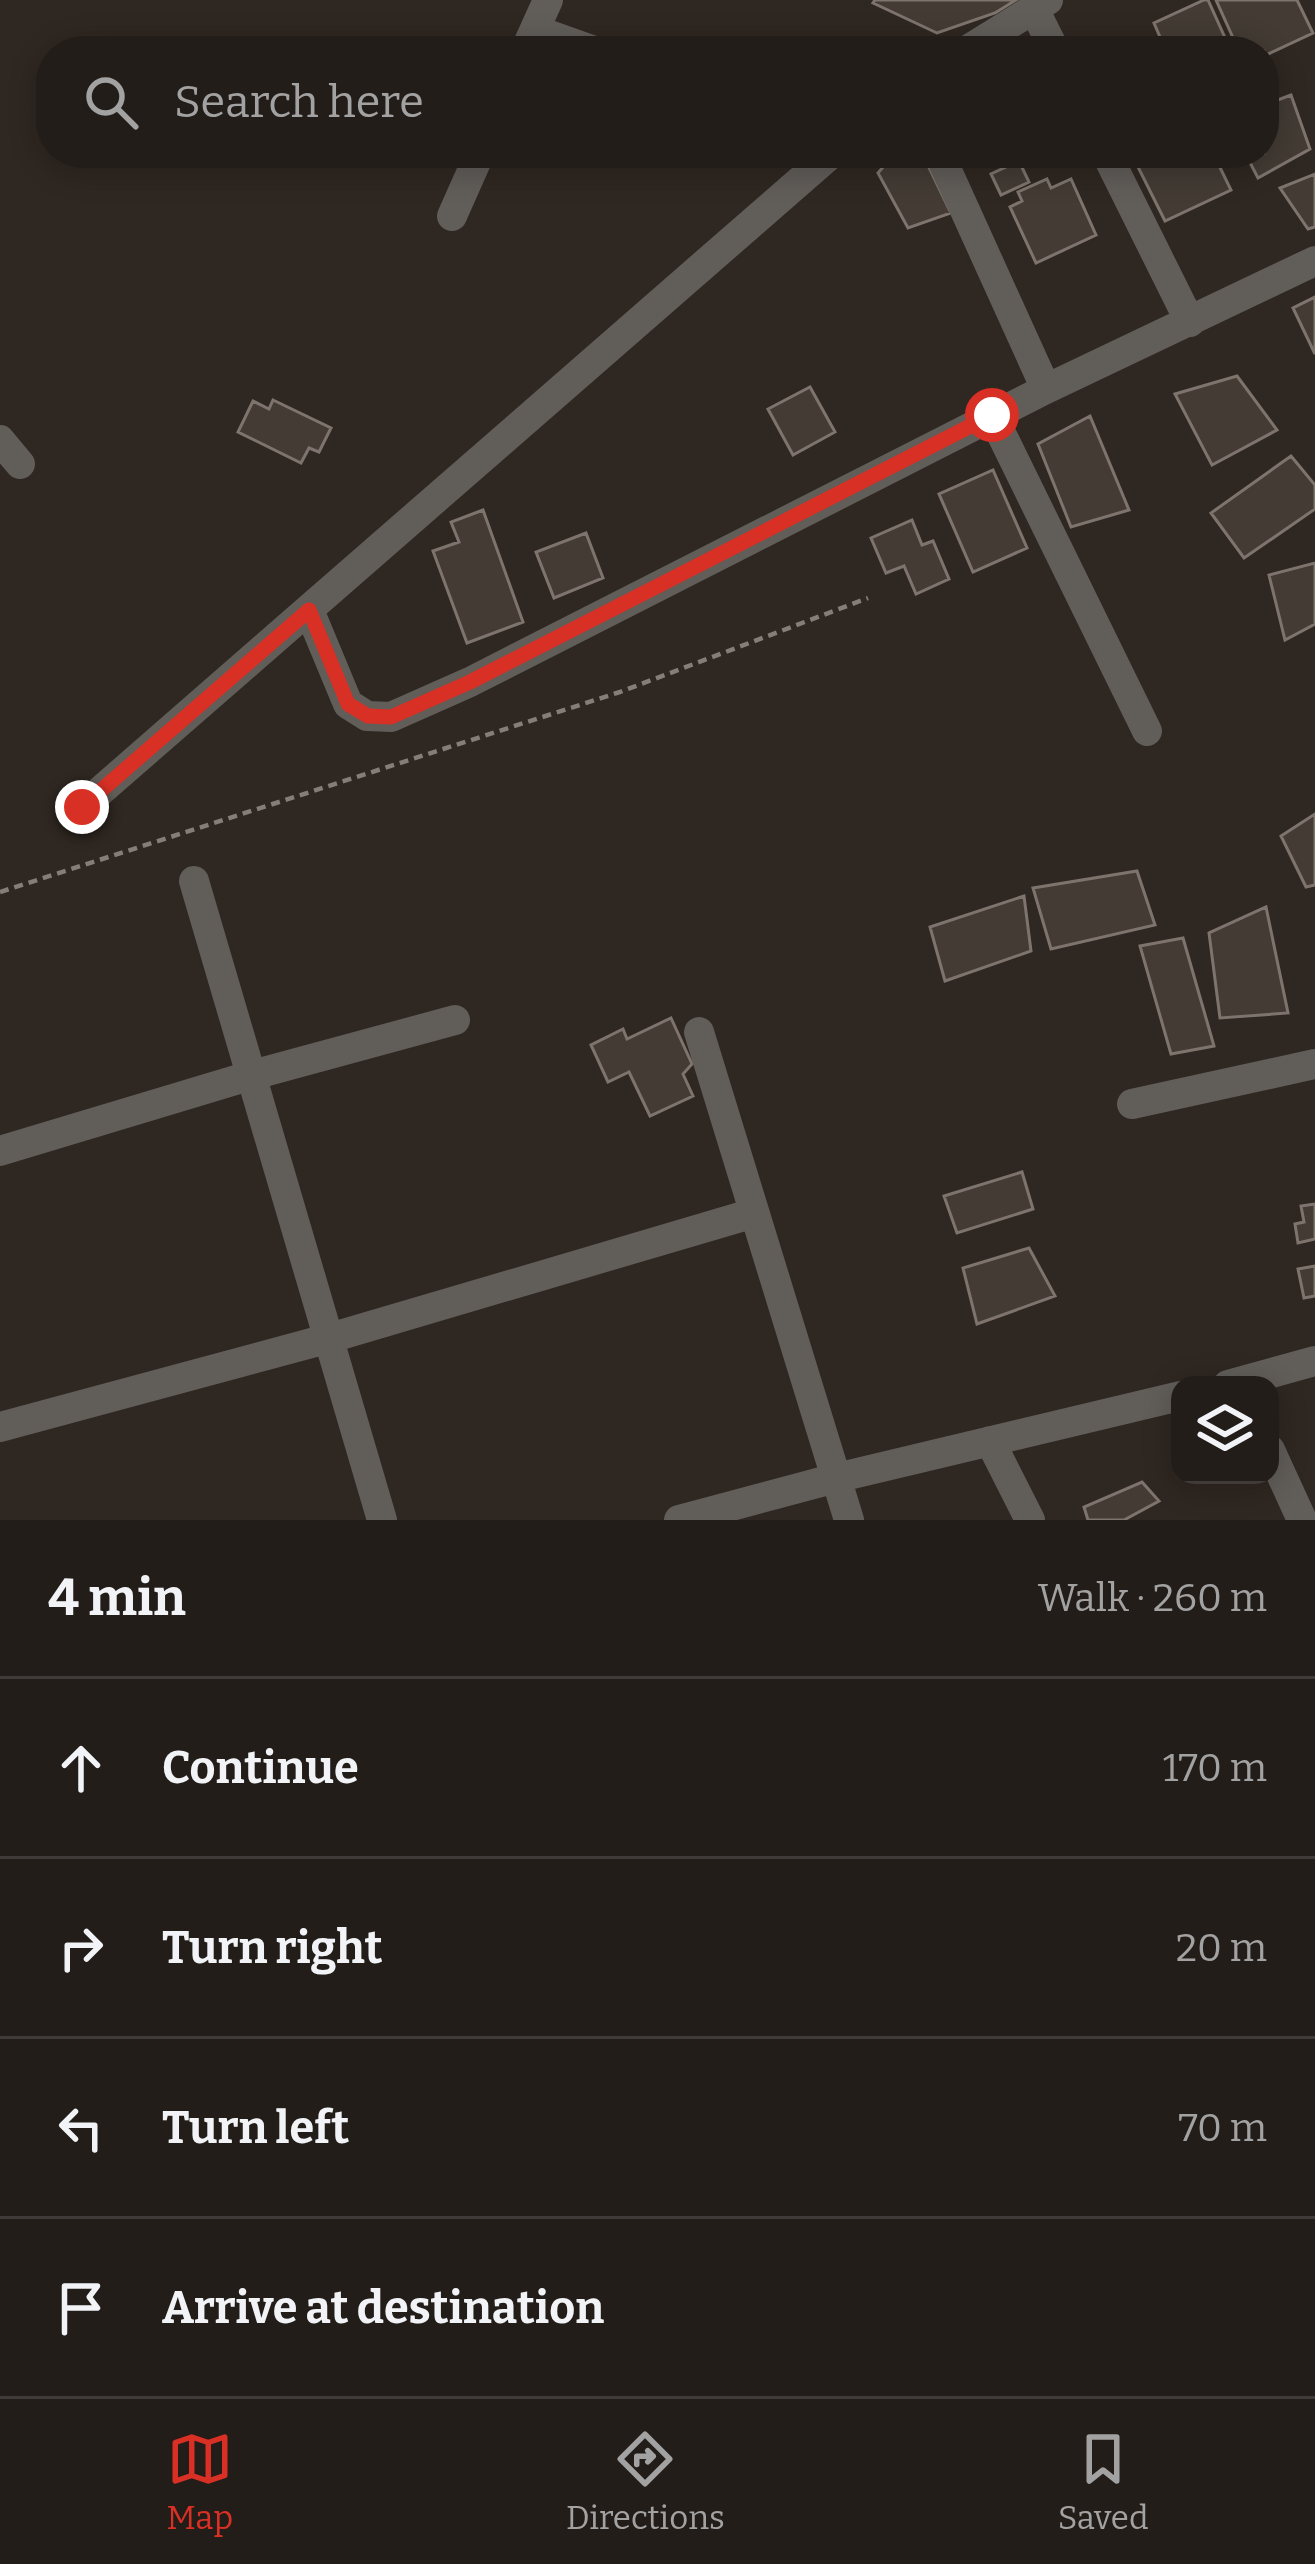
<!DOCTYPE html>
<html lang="en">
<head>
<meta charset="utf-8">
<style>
  :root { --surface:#231d19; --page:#2f2a26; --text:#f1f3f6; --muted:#a3a2a2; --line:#403b38; --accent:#d93025 }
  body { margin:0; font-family:Bitter,serif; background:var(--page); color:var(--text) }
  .controls { position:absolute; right:36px; bottom:36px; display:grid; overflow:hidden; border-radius:24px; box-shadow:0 6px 30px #0003 }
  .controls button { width:108px; height:108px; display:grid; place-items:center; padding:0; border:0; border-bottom:3px solid var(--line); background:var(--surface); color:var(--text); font:60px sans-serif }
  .stop { position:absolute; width:36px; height:36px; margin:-27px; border:9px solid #d93025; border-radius:50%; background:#fff }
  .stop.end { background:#d93025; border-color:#fff; box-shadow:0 3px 12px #0008 }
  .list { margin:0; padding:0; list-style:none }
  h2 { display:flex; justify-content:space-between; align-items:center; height:156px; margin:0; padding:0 48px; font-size:51px }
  h2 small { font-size:39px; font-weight:400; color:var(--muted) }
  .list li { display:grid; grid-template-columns:78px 1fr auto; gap:36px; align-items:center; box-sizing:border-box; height:180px; padding:0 48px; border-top:3px solid var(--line) }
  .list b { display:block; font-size:45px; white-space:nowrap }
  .list em { font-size:39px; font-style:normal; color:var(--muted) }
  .icon { flex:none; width:66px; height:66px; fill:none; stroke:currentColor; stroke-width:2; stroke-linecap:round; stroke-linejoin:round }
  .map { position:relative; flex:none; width:1315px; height:1520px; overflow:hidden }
  .search { position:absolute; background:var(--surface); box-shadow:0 6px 30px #0003; left:36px; right:36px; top:36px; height:132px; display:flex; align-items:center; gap:30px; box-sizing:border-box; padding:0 42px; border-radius:48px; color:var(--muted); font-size:45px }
  .sheet { height:876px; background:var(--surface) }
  nav { display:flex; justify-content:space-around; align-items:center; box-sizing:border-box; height:168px; border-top:3px solid var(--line); background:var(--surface); font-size:33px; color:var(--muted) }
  nav a { display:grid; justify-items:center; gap:6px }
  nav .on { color:var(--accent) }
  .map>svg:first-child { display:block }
</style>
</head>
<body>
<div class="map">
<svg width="1315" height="1520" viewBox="0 0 1315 1520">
  <rect width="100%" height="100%" fill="#2f2721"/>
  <path fill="#433b34" stroke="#7e746d" stroke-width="3" d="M875 0H1016L995 13 937 33 873 3Z
    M1204 0H1208L1231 51H1166L1154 23Z
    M1216 0H1297L1313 33 1264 56V51H1239Z
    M1291 95 1310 149 1258 178 1245 153H1264V105Z
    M895 153H922L951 213 908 228 878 173Z
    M1160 153H1213L1231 190 1165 221 1137 165Z
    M1019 161 1029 182 1001 195 991 174Z
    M1315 174V227L1308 229 1280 188Z
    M1047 179 1051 188 1071 179 1096 235 1036 263 1010 207 1022 201 1018 192Z
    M1315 297V354L1293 308Z
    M1237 376 1277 430 1212 465 1175 394Z
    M810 387 835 432 793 455 768 409Z
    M273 400 331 428 319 452 309 448 301 463 238 432 253 401 269 409Z
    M1090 416 1129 510 1071 527 1038 444Z
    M1291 456 1315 485V509L1244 558 1211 513Z
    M993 470 1027 548 973 572 939 494Z
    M483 510 523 622 467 643 433 551 459 542 451 522Z
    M912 520 922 545 933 541 949 579 916 594 904 566 886 573 871 538Z
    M586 533 603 578 554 598 536 552Z
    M1315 563V624L1285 640 1269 575Z
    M1315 814V885L1306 887 1281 836Z
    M1137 871 1155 925 1051 949 1033 888Z
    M1024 896 1031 951 945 981 930 927Z
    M1266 907 1288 1013 1220 1018 1209 933Z
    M1183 938 1214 1046 1171 1054 1140 946Z
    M671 1018 692 1064 683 1074 693 1096 650 1116 629 1072 608 1082 591 1045 623 1029 627 1039Z
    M1022 1172 1033 1209 957 1233 944 1196Z
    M1315 1204V1239L1298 1243 1295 1224 1304 1222 1301 1206Z
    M1029 1248 1055 1296 977 1324 963 1268Z
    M1315 1266V1296L1304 1298 1298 1269Z
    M1142 1482 1159 1501 1124 1520H1088L1084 1507Z"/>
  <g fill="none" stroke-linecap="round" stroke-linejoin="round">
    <path stroke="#847e79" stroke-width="4.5" stroke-dasharray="9 6" stroke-linecap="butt" d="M0 892 620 692 868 598"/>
    <path stroke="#615d59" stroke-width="30" d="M1034 9 1055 51
      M535 30 594 51
      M525 51 548 0
      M966 51 1048 0
      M939 153 1046 389 1315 261
      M1106 153 1190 322
      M452 216 480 153
      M992 415 1147 731
      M0 440 20 464
      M309 610 348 704 367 716 391 717 470 682 1046 389
      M82 807 832 153
      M194 881 382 1520
      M699 1032 849 1520
      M1132 1104 1315 1064
      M0 1151 249 1076 455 1020
      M1228 1385 1315 1361
      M0 1427 330 1338 754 1213
      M990 1441 1030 1520
      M1270 1450 1302 1520
      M679 1520 836 1478 1180 1396"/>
  </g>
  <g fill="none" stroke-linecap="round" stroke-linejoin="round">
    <path stroke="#d93025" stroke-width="15" d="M82 807 309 610 348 704 368 716 391 717 470 682 992 415"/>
  </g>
</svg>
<div class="controls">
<button><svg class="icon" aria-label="layers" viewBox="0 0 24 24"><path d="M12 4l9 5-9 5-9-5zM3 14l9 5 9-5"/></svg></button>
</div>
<div class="stop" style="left:992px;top:415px"></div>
<div class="stop end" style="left:82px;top:807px"></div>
<div class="search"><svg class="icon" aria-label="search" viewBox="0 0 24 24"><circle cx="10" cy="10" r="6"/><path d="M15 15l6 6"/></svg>Search here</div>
</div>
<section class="sheet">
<h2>4 min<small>Walk · 260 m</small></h2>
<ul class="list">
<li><svg class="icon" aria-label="ahead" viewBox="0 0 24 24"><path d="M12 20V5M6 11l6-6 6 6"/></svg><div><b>Continue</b></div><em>170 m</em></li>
<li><svg class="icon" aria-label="right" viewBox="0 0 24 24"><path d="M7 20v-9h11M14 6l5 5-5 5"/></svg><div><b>Turn right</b></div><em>20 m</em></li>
<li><svg class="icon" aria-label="left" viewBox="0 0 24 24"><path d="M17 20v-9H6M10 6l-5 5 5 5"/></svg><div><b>Turn left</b></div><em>70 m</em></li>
<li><svg class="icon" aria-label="arrive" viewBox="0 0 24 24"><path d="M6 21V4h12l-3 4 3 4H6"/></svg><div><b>Arrive at destination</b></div></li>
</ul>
</section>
<nav>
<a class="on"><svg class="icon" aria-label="map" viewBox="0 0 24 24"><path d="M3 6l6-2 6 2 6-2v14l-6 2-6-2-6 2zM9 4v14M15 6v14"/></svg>Map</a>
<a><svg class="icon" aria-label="directions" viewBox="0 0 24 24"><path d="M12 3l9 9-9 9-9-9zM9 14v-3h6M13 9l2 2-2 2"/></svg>Directions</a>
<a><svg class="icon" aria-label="saved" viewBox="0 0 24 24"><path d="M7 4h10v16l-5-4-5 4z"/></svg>Saved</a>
</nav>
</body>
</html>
